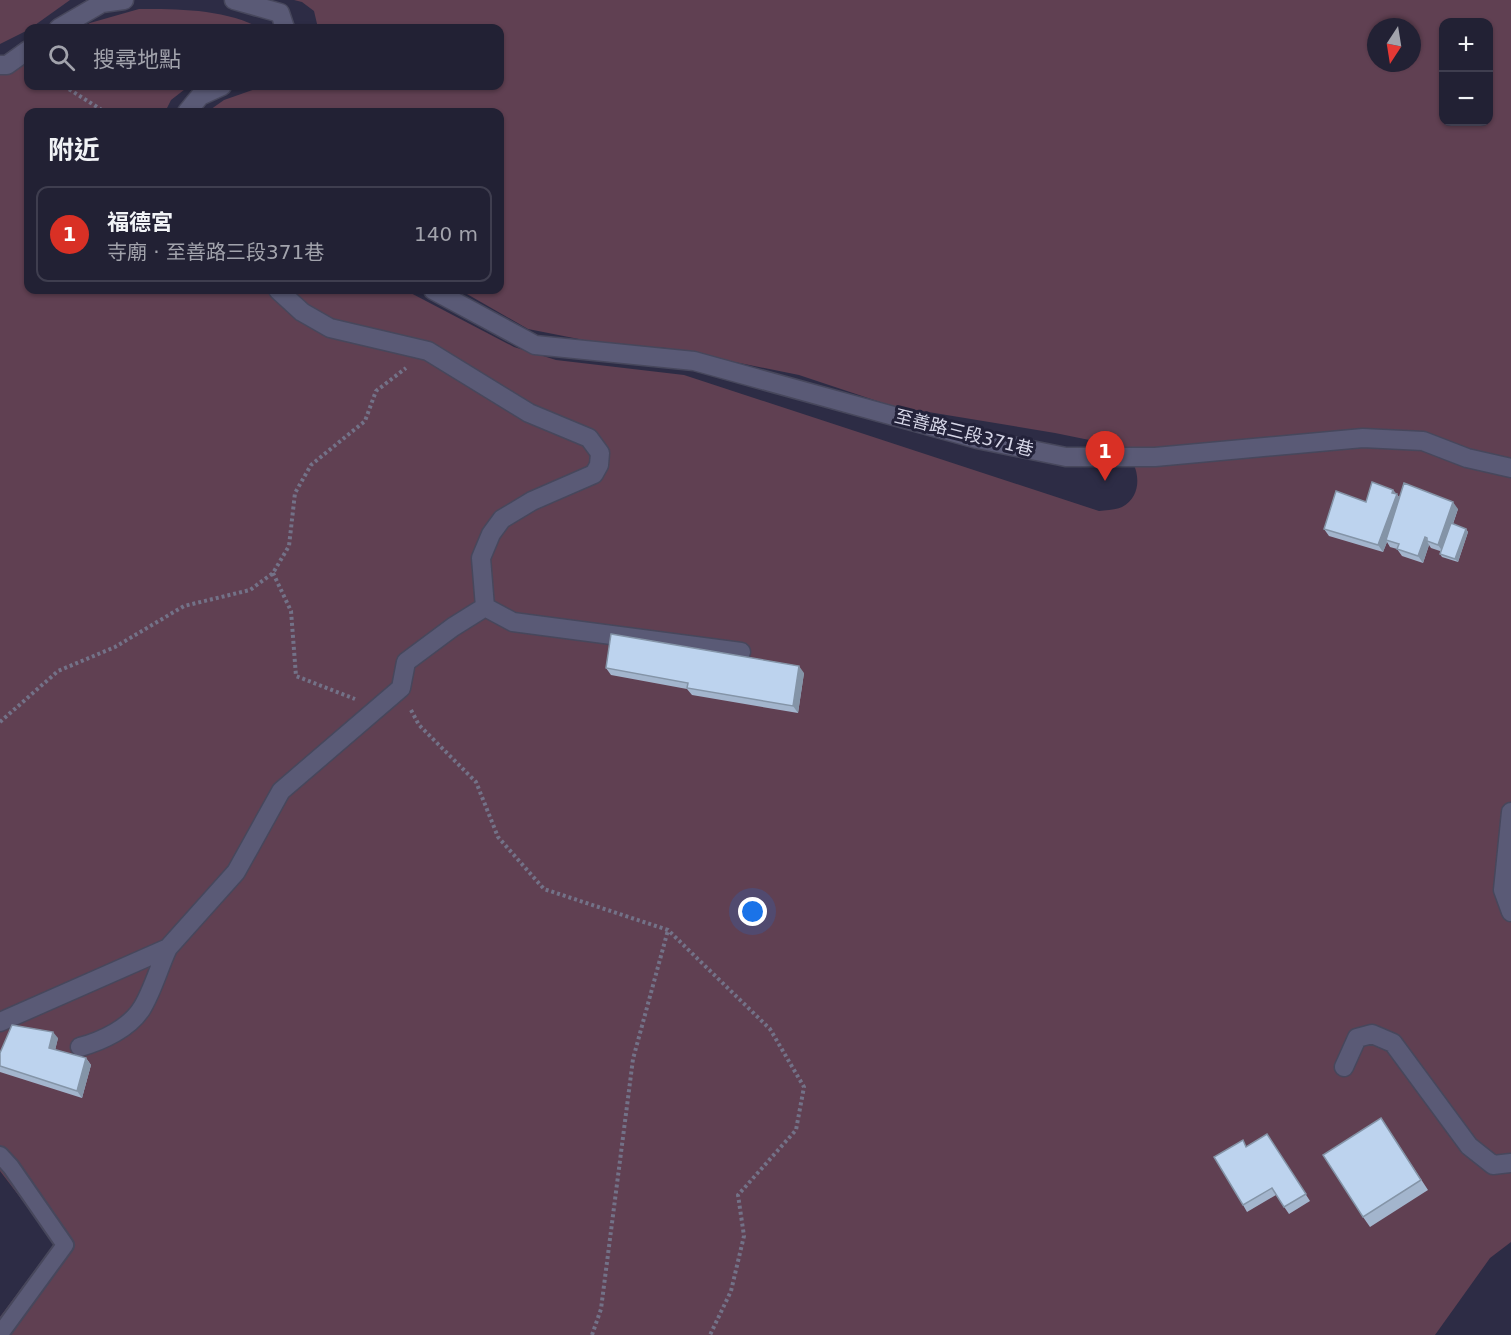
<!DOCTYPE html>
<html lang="zh-TW">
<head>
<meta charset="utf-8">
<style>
  :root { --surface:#222134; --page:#2a293c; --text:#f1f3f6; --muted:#a2a3ac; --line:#3f3e4f; --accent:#d93025 }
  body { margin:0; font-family:"DejaVu Sans","Noto Sans TC",sans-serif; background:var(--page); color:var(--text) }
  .controls { position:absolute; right:18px; top:18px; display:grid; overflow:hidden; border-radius:12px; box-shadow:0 2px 4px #0004 }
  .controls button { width:54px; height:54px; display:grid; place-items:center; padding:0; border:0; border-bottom:2px solid var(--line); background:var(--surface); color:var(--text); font:30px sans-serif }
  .compass { position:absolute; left:1367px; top:18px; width:54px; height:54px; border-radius:50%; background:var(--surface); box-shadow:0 2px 4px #0004; rotate:192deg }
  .you { position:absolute; left:753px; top:912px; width:21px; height:21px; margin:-15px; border:4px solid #fff; border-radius:50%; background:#1a73e8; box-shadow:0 0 0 9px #1a73e833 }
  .badge { display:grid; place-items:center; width:39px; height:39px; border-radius:50%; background:var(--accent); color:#fff; font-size:20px; font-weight:700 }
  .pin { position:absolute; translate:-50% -50px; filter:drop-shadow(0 2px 3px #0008) }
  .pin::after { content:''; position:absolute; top:32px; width:21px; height:18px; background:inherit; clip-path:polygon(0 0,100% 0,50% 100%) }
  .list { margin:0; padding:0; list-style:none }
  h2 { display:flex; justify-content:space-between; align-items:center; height:78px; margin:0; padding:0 24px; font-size:26px }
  h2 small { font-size:20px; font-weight:400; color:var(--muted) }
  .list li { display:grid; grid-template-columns:39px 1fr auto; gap:18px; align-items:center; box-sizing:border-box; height:96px; margin:0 12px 12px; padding:0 12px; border:2px solid var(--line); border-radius:12px }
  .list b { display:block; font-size:22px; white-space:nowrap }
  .list p { margin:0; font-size:20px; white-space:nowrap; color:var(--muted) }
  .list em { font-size:20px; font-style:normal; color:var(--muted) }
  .icon { flex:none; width:33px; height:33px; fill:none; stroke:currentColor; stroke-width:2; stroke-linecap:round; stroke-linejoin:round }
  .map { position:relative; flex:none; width:1511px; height:1335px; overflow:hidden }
  .search { position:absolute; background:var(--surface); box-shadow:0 2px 4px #0004; left:24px; top:24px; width:480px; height:66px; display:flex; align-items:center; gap:15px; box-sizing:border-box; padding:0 21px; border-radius:12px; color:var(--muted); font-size:22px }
  .panel { position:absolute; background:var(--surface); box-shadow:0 2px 4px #0004; left:24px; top:108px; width:480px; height:186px; border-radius:12px }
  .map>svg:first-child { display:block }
</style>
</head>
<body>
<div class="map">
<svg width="1511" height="1335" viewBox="0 0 1511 1335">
  <rect width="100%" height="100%" fill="#2d2c45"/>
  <path fill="#604052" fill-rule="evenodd" d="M0 0H70L28 30 0 44Z
    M294 0H1511V1242L1490 1258 1435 1335H0V1317L55 1243 0 1171V71H9L28 61V86H189L171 100 165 112H28V290H405L514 347 556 360 684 375 1099 511C1106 510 1115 510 1122 507 1148 493 1138 454 1114 445L1055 433 892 406 799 375 666 348 599 343 528 329 460 290H500V112H207L224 100 264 86H500V28H318L314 11 302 2ZM1444 22H1488V122H1444ZM1376 27H1412V63H1376Z
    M139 9C179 9 224 9 260 28H80L90 23Z"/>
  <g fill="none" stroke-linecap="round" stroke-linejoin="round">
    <g stroke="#47475c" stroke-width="20">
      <path id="lane" d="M0 1155 11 1167 65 1245 0 1334"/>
    </g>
    <g stroke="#47475c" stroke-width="21">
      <path id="street" d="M234 0 280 13 285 28
        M59 28 102 3 124 0
        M0 65H7L28 50
        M187 112 200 96 222 86
        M433 290 535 345 694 361 977 439 1066 457H1155L1363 438 1423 441 1467 458 1511 468
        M485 607 513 622 741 652
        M1511 812 1503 890 1511 912
        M0 1022 168 948 236 872 281 791 401 688 406 662 453 627 485 607 481 558 491 534 502 519 532 501 594 474 599 465 600 453 589 438 529 413 428 351 330 328 302 312 278 290
        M80 1047C102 1041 130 1028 142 1008 153 990 159 967 168 948
        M1344 1067 1357 1038 1372 1034 1393 1043 1469 1146 1493 1165 1511 1163"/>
    </g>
    <path stroke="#737288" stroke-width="4" stroke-dasharray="3 3" stroke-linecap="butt" d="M64 86 105 112
      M273 573 291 611 296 676 355 699
      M411 710 419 725 476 782 498 837 544 889 668 930 770 1029 804 1087 796 1130 738 1195 744 1236 731 1291 710 1335
      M0 722 58 671 115 647 184 606 250 590 273 573 289 546 295 493 311 465 365 421 376 391 406 368
      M592 1335 601 1309 633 1059 668 930"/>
    <use href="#lane" stroke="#5a5a76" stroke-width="16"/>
    <use href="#street" stroke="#5a5a76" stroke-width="18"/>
  </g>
  <path fill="#a3b5cd" d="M1393 490 1400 498 1458 509 1453 524 1466 529 1468 532 1458 562 1442 557 1440 554V551L1431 548 1429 545 1423 563 1402 556 1397 549 1390 547 1387 542 1383 552 1329 536 1324 529 1366 502Z
    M606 668 804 673 798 713 692 695 687 689 611 675Z
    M58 1038 55 1050 86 1058 91 1065 82 1098 0 1072V1053Z
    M1381 1118 1428 1190 1370 1227 1363 1217Z
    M1267 1134 1310 1201 1289 1214 1276 1195 1247 1212 1243 1205 1247 1146Z"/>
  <path fill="#8494a7" d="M1393 490 1402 501 1386 540 1387 542 1383 552 1378 545Z
    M1453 502 1458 509 1443 552 1438 545Z
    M1466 529 1468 532 1458 562 1455 559Z
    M1425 537 1429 545 1423 563 1418 556Z
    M799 666 804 673 798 713 793 706Z
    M53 1032 58 1038 54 1055 49 1048Z
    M86 1058 91 1065 82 1098 77 1091Z"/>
  <path fill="#bdd3ee" stroke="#8494a7" stroke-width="1.5" d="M1372 482 1393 490 1392 493 1397 494 1378 545 1324 529 1336 491 1366 502Z
    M1404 483 1453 502 1438 545 1427 541V538L1425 537 1418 556 1397 549 1399 544 1386 540Z
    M1451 523 1466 529 1455 559 1440 554Z
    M611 634 799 666 793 706 687 688 688 683 606 668Z
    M12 1025 53 1032 49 1048 86 1058 77 1091 0 1066V1053Z
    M1381 1118 1421 1180 1363 1217 1323 1155Z
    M1267 1134 1306 1194 1284 1207 1272 1188 1243 1205 1214 1157 1243 1140 1246 1147Z"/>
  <g text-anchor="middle" stroke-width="6" stroke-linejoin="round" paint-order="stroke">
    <g font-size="18" fill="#d7d7e8" stroke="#23223a">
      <text transform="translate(964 433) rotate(14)" y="6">至善路三段371巷</text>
    </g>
  </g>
</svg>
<div class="controls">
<button>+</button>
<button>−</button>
</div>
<svg class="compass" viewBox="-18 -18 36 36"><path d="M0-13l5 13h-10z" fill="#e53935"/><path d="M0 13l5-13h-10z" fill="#a2a3ac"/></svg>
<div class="you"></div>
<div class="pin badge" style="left:1105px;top:481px">1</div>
<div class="search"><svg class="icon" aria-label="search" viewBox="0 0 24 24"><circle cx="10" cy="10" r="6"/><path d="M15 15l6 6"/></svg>搜尋地點</div>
<section class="panel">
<h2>附近<small></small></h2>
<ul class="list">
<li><span class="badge">1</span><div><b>福德宮</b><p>寺廟 · 至善路三段371巷</p></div><em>140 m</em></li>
</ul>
</section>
</div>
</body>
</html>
